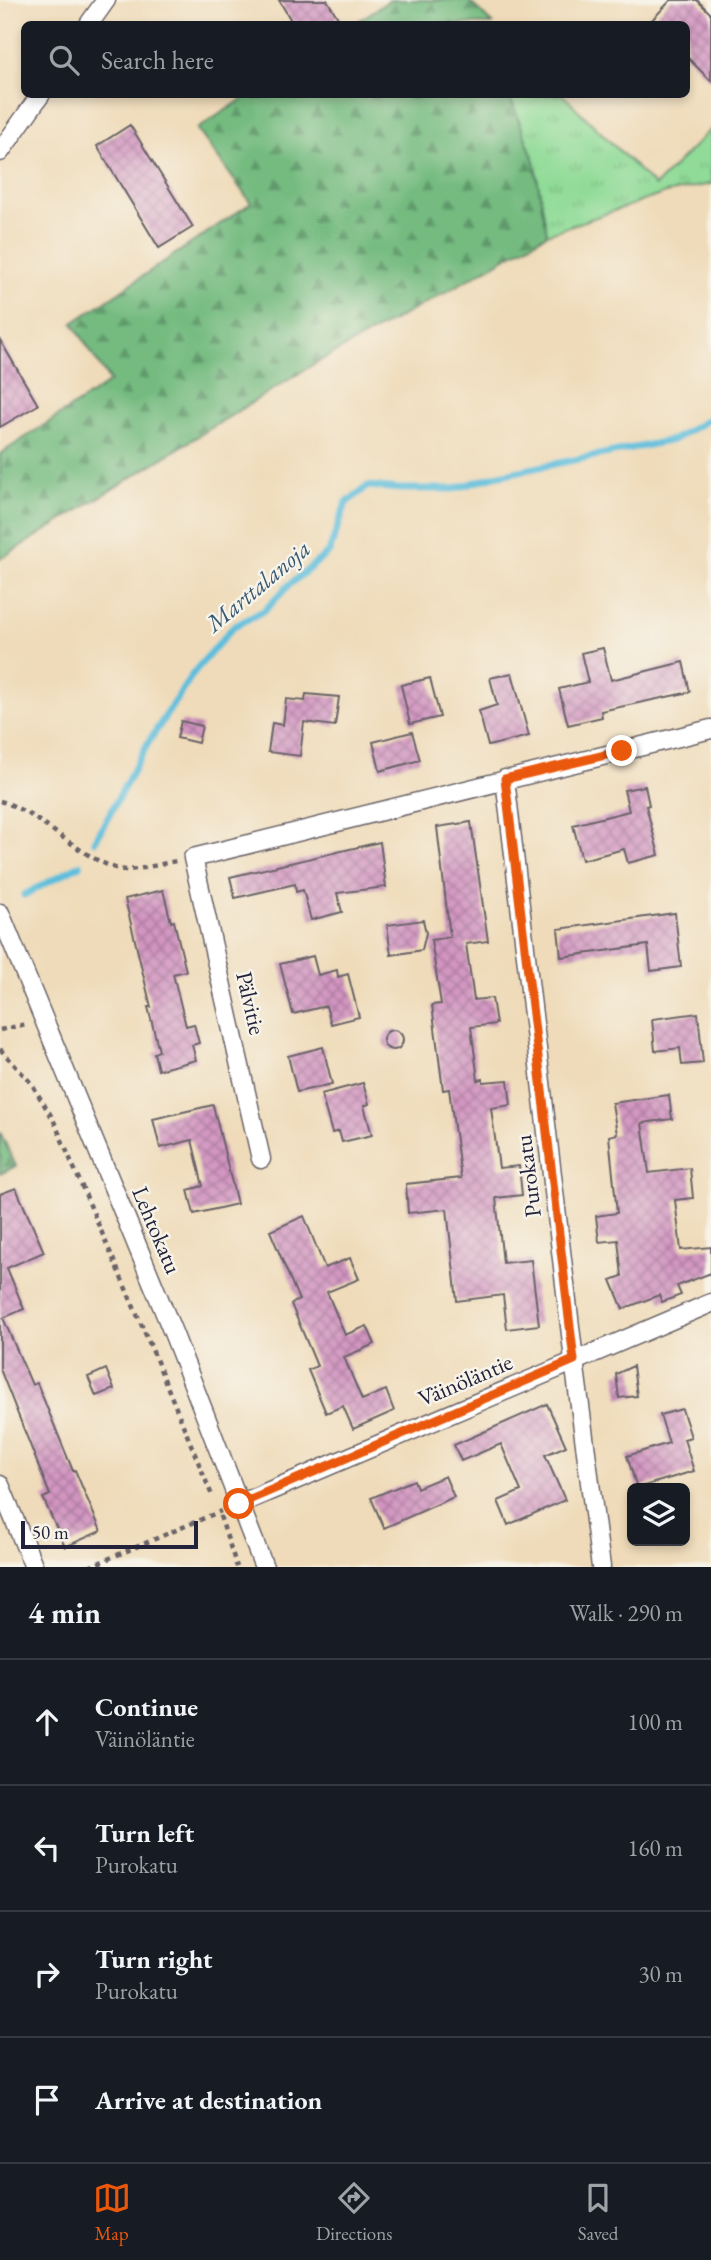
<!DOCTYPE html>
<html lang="en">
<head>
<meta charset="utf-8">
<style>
  :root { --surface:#171b24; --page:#20242c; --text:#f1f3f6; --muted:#9ea1a6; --line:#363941; --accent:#ea580c }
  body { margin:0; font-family:"EB Garamond",serif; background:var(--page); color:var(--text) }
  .controls { position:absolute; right:21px; bottom:21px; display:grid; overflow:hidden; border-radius:10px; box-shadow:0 4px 10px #0003 }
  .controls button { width:63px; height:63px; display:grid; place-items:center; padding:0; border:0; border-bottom:2px solid var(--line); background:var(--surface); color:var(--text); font:35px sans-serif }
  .scale { position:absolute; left:21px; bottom:18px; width:177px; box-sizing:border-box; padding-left:7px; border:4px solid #22223b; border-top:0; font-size:19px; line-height:24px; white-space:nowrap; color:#22223b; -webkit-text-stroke:5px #f7f3e8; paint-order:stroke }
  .stop { position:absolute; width:21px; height:21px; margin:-16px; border:5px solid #ea580c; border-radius:50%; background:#fff }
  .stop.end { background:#ea580c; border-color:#fff; box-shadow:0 2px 7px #0008 }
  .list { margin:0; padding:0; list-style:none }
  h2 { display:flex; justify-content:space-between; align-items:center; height:91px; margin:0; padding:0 28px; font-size:30px }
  h2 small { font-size:23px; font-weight:400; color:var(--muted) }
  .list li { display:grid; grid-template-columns:46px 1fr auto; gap:21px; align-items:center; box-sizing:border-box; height:126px; padding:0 28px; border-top:2px solid var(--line) }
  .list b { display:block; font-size:26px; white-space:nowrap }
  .list p { margin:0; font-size:23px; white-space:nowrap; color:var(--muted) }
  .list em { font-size:23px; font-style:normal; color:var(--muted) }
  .icon { flex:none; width:38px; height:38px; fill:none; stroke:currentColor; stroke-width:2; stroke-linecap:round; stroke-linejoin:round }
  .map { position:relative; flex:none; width:711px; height:1567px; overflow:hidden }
  .search { position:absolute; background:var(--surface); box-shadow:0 4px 10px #0003; left:21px; right:21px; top:21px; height:77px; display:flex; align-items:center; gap:18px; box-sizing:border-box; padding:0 24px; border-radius:10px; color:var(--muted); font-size:26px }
  .sheet { height:595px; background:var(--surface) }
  nav { display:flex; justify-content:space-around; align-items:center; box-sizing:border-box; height:98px; border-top:2px solid var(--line); background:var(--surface); font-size:19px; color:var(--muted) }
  nav a { display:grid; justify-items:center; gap:4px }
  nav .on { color:var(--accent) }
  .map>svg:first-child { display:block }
</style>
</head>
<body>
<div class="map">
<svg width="711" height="1567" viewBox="0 0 711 1567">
  <defs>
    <pattern id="grass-tufts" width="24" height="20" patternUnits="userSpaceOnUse" patternTransform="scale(1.75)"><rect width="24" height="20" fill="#90db97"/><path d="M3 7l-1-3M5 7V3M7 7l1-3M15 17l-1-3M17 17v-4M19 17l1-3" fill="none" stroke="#7cbc83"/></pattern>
    <pattern id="forest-firs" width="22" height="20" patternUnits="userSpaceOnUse" patternTransform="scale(1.75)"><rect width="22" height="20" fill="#74bb80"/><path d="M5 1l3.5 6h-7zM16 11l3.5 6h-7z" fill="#5f986a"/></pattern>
    <pattern id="building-cross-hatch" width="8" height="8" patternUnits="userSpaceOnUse" patternTransform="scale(1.75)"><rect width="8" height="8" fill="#d295c1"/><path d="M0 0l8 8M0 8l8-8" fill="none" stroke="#aa799e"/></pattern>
  </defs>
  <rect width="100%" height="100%" fill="#f7f3e8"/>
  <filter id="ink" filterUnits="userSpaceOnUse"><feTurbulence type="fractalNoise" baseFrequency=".0143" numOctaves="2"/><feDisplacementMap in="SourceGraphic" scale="14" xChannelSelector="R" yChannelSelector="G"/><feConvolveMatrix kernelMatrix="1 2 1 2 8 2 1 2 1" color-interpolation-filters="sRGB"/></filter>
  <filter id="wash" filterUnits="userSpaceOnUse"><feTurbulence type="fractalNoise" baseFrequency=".00686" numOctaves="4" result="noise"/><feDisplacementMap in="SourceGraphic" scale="28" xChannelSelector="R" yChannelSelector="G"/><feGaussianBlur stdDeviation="1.57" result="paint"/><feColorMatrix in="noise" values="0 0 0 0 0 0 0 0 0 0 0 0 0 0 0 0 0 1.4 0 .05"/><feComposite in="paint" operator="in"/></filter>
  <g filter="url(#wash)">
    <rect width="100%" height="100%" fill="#efdbb9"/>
    <path fill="url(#grass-tufts)" stroke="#597e69" stroke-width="2" d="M509 95H563L655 186 711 129V184L666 193 547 234 534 160Z"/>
    <path fill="url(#forest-firs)" stroke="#4b6e5e" stroke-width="2" d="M390 0H468L493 24H354Z
      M249 95H509L534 160 547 234 448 291 314 364 0 559V454L110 382 73 323 251 203 197 129Z
      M0 1132 16 1166 0 1174Z"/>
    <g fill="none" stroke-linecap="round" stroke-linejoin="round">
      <path stroke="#5dbedc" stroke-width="7" d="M95 841 148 743 194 672 233 627 265 610 289 585 329 552 346 503 368 486 399 489H454L495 476 673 440 711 418
        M24 895 80 865"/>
    </g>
    <g id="blocks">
      <path fill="url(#building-cross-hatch)" d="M279 0H327L338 18 327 24H293Z
        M671 0H697L711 14V81L687 57V24H648Z
        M130 125 193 227 159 248 97 146Z
        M0 340 38 405 0 427Z
        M603 648 611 680 683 662 690 692 601 711 602 717 568 725 559 689 588 682 581 653Z
        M512 673 529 736 488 746 479 711 497 705 490 678Z
        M430 678 440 717 410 724 401 685Z
        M306 694 339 697 335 726 304 722 300 756 268 752 272 723 283 725 286 699 305 701Z
        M181 721 202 726 198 743 177 738Z
        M412 732 420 760 380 771 373 742Z
        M645 786 649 805 646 806 659 855 628 863 624 849 582 860 573 825 629 811 624 790Z
        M471 822 488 941 466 944 474 1000 492 998 496 1024 471 1027 478 1080 483 1079V1082L508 1080 511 1105 491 1108 499 1168 519 1166 522 1195 496 1198 503 1263 531 1260 539 1325 507 1329 503 1295 457 1301 447 1209 408 1213 406 1184 461 1178 449 1089 443 1090 432 1005 441 1004 431 940 450 937 437 827Z
        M380 842 386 887 337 893 342 912 311 920 303 890 296 892 295 884 235 898 230 877Z
        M163 890 171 922 174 921 186 971 173 974 186 1026 194 1024 199 1043 192 1045 196 1060 158 1070 154 1053 159 1051 148 1007H151L125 899Z
        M675 913 681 967 651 971 648 945 561 957 558 929Z
        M423 920 426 933 422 950 391 955 387 925Z
        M313 956 318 975 337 970 338 977 348 974 359 1017 331 1024 326 1006 293 1014 280 964Z
        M698 1013 703 1063 682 1065 680 1048 655 1051 652 1019Z
        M383 1040a10 10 0 1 1 20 0a10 10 0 1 1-20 0Z
        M323 1047 332 1084 297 1092 288 1056Z
        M363 1083 369 1104 364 1106 372 1135 342 1142 339 1131 332 1133 321 1094Z
        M669 1095 672 1119 642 1123 649 1173 690 1168 693 1198 675 1200 681 1250 711 1247V1273L677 1286 681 1295 662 1302 659 1295 623 1309 611 1280 622 1276 618 1240 599 1242 596 1216 617 1213 609 1136 617 1134 612 1103Z
        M213 1105 237 1204 194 1214 188 1190 203 1186 192 1140 160 1148 153 1119Z
        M16 1188 44 1252 7 1268 24 1309 3 1318 32 1385 37 1383 73 1471 75 1470 101 1531 65 1547 43 1498 50 1495 0 1369V1194Z
        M304 1216 325 1268 350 1258 359 1279 327 1292 345 1335 367 1326 375 1344 344 1357 362 1400 386 1390 394 1411 353 1429 343 1406 326 1413 308 1370 317 1366 291 1304 299 1300 270 1231Z
        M633 1366 637 1396 619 1398 616 1374Z
        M106 1369 114 1389 96 1396 88 1377Z
        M547 1404 566 1446 545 1455 565 1500 508 1525 498 1501 521 1491 501 1444 461 1461 454 1445Z
        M682 1409 691 1437 684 1439 694 1471 637 1488 627 1456 669 1443 660 1415Z
        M445 1476 454 1497 384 1528 371 1498 414 1480 417 1488Z"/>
    </g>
  </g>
  <g filter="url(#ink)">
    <use href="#blocks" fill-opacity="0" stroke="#6a6367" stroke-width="2"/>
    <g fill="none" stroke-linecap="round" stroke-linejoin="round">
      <g stroke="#6a6367" stroke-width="21">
        <path id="street" d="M89 24 106 0
          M0 152 41 94
          M505 779 574 1360 601 1567
          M0 913 174 1335 264 1567
          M261 1159 193 858 711 729
          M0 1485 34 1567
          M239 1504 711 1303"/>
      </g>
      <path stroke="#6a6367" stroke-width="4.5" stroke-dasharray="5 5" stroke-linecap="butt" d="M0 801C39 811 94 871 128 870 143 869 160 864 176 861
        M0 1030 26 1024
        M0 1049 31 1083 53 1119 151 1347 213 1498
        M220 1516 237 1567
        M89 1567 221 1511"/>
      <use href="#street" stroke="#fff" stroke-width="18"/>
    </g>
  </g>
  <g fill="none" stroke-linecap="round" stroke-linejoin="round" filter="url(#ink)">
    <path stroke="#ea580c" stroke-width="9" d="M239 1504 574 1360 505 779 622 751"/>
  </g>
  <g text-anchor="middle" stroke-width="5" stroke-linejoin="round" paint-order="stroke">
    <g font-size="23" fill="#22223b" stroke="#f7f3e8">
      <text transform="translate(251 1003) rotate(77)" y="8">Pälvitie</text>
      <text transform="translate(528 1176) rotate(-97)" y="8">Purokatu</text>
      <text transform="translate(157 1230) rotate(67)" y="8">Lehtokatu</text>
      <text transform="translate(465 1380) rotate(-23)" y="8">Väinöläntie</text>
    </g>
    <g font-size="24" font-style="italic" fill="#375973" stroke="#f7f3e8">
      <text transform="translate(258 586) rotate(-40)" y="8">Marttalanoja</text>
    </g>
  </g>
</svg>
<div class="controls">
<button><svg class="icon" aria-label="layers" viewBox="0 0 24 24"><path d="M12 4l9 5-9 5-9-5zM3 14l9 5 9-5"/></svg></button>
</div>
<div class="scale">50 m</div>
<div class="stop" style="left:239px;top:1504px"></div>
<div class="stop end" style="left:622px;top:751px"></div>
<div class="search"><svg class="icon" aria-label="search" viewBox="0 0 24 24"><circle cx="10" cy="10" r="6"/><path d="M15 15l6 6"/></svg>Search here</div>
</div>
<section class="sheet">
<h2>4 min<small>Walk · 290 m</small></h2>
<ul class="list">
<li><svg class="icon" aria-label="ahead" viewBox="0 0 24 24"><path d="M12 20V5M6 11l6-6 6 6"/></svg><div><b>Continue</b><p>Väinöläntie</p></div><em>100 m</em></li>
<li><svg class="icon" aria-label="left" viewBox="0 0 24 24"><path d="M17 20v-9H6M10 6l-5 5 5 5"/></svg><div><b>Turn left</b><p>Purokatu</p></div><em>160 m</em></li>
<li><svg class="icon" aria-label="right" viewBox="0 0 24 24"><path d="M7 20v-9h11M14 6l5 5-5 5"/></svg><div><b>Turn right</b><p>Purokatu</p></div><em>30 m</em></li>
<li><svg class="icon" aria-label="arrive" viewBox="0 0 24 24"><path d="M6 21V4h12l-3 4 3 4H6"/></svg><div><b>Arrive at destination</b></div></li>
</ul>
</section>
<nav>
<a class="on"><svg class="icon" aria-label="map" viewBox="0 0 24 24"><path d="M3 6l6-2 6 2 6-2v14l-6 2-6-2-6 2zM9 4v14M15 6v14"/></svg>Map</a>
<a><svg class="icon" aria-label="directions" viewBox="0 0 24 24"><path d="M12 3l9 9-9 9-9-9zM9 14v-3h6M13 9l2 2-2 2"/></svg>Directions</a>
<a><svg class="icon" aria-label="saved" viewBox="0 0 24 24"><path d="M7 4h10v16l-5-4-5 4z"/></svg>Saved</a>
</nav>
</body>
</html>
